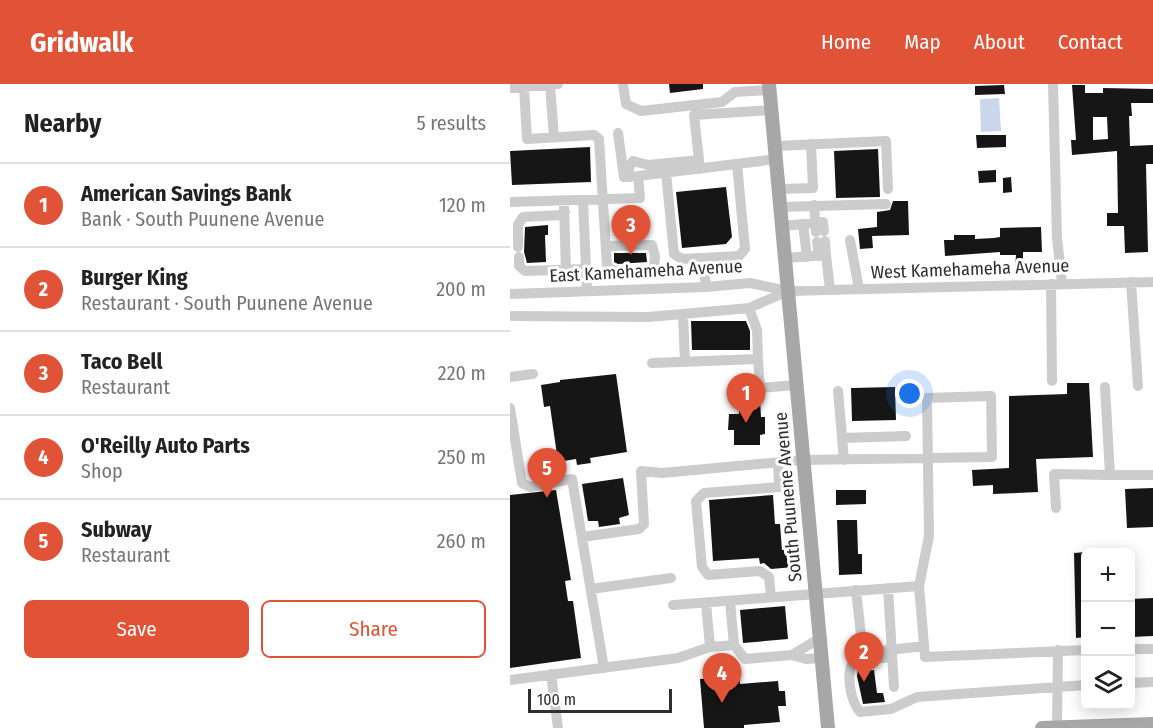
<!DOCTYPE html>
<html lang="en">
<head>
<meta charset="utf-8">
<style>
  :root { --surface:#fff; --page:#f2f2f2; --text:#222; --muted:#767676; --line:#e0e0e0; --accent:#e15336 }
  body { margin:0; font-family:"Fira Sans Condensed",sans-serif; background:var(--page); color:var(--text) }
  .controls { position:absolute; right:18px; bottom:18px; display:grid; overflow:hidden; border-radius:9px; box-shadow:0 3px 15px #0003 }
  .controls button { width:54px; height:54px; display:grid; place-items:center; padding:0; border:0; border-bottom:2px solid var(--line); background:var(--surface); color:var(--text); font:30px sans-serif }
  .scale { position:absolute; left:18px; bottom:15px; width:144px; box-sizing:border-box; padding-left:6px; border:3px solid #2f2f2f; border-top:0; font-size:16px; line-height:21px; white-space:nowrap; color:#2f2f2f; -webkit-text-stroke:4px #fff; paint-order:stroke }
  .you { position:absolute; left:400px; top:310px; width:21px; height:21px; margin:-15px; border:4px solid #fff; border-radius:50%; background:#1a73e8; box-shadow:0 0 0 9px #1a73e833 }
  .badge { display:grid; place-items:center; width:39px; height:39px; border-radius:50%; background:var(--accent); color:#fff; font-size:20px; font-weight:700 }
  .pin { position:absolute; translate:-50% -50px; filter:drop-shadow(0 2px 3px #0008) }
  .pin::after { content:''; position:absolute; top:32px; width:21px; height:18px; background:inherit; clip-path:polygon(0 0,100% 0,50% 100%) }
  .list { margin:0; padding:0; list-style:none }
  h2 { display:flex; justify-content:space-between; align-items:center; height:78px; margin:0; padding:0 24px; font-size:26px }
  h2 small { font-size:20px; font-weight:400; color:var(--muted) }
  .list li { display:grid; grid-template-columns:39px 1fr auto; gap:18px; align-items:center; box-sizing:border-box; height:84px; padding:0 24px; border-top:2px solid var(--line) }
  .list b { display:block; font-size:22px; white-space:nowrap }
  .list p { margin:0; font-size:20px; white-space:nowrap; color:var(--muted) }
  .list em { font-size:20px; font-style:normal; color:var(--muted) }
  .actions { display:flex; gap:12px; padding:18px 24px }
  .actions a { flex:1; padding:14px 0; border:2px solid var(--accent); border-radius:9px; text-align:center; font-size:21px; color:var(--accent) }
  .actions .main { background:var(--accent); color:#fff }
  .icon { flex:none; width:33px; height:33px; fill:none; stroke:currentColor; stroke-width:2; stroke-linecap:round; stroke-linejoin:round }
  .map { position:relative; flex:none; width:643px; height:644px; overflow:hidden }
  header { display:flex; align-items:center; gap:36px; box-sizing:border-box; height:84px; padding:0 30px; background:var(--accent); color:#fff }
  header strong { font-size:28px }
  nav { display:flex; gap:33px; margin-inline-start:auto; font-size:21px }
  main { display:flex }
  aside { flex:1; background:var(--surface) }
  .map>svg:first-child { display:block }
</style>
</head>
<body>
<header>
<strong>Gridwalk</strong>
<nav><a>Home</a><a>Map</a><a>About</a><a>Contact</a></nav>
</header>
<main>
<aside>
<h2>Nearby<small>5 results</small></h2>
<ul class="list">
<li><span class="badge">1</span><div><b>American Savings Bank</b><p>Bank · South Puunene Avenue</p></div><em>120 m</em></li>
<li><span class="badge">2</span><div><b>Burger King</b><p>Restaurant · South Puunene Avenue</p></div><em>200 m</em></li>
<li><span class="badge">3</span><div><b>Taco Bell</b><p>Restaurant</p></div><em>220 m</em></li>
<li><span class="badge">4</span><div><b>O'Reilly Auto Parts</b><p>Shop</p></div><em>250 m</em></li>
<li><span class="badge">5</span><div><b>Subway</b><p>Restaurant</p></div><em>260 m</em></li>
</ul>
<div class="actions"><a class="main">Save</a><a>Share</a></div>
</aside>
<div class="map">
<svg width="643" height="644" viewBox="0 0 643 644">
  <rect width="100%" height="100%" fill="#fff"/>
  <path fill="#cad7eb" d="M489 14 491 47 471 48 470 15Z"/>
  <path fill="#161616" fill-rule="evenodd" d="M159 0H193V5L160 9Z
    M494 1 495 10 465 11V2Z
    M562 1H575V9H593V4L643 5V19H621L622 32H619L620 62 643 61V80H636L638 168 615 169 614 142H597V129H608L607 67 562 71 561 56H566ZM583 33H597L598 55 583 56Z
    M466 51H496V63L467 64Z
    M80 63 81 98 2 101 0 67Z
    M368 65 370 113 326 114 324 67Z
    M486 86V98L469 99 468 87Z
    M501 93 502 108 493 109V94Z
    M216 103 222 153 216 160 172 164 166 108Z
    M383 117H398L399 151 362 152 363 164 350 165 348 145 367 143V128L380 126Z
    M38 141V151H35L36 178 17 179 14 168 15 143Z
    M531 143 532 168H513V186H505L506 171H490V168L435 172 434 156H444V151H465V155L484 154 490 153V144Z
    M104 169H136L137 178 108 180 104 178Z
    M181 237H236L240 247V266H182Z
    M106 290 117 368 80 374 81 379 67 381 66 375 48 378 40 322 34 323 31 301 50 298V296Z
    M557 299H579L583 373 526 375 528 408 483 410V401L463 402 462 386 499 384V312L557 310Z
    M385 303 386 336 342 337 341 304Z
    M234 316H250L251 333H255V350L250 351V361H224V346H218L219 330H229V324H234Z
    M113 394 119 431 109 434 110 440 89 443 88 437H78L72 400Z
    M643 404V443L617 444 615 405Z
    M46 406 61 496 55 497 58 517H63L71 574 0 584V411Z
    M326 406H356V420L326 421Z
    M263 411 265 440H270L272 466 282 465 284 483 261 485 254 479 250 480 249 474 203 477 199 416Z
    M327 436H347L348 470H352V490L329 491Z
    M576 468V553L566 554 564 469Z
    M643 514V552L621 553V515Z
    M275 522 278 555 233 559 230 526Z
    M356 583V587L364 586 367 609H373L375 618 353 620 347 592 348 586Z
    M229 592 230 600 268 597 269 607H275L276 622H268L270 638 234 641V644H194L190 595Z"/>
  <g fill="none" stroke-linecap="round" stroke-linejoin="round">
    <path stroke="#ccc" stroke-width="10" d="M113 0 116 20 131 27 212 18 225 8 260 6
      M543 0 547 154 552 199
      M40 1 44 53
      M14 3 17 55 84 51 89 55 97 182C105 191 135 190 144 183L145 172 142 161 96 162
      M0 4 48 0
      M108 49 114 93H120
      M266 62 376 57 378 105
      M190 85 184 31 262 26
      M156 89 164 170 172 175 229 172 235 165 227 80
      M120 93 119 83 123 77 138 81 189 76
      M270 105 303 104 301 60
      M73 116 77 207
      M0 118 130 114 128 92 267 75
      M304 121 306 148
      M54 123 56 186
      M271 123 376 120
      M293 140 297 173
      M273 142 313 138 314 147
      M340 156 349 205
      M315 157 316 171
      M307 158 309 172
      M8 163V141L13 133 52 131 55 128
      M9 173V182L15 187 76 185
      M193 174 196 203
      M275 174 316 171 320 206
      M621 198 628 302
      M541 200 542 297
      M0 210 196 203 240 199 278 207 643 198
      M239 224 247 246 248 275
      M173 230 175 278
      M0 232 138 233 173 230 239 224 278 207
      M142 279 248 275 250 304 286 301
      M0 293 23 290
      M328 307 334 376
      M0 324 12 399 20 403 62 395 94 584
      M332 354 396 352
      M600 391H643
      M546 424 544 390 600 391 595 303
      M72 453 129 445 134 440 131 387 152 389 293 376 482 373 481 312 417 314 419 452 409 502
      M378 504 384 603
      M81 505 161 494
      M346 506 353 569 414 562
      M261 513 259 493 250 487 198 491 192 483 186 417 194 409 269 403 268 378
      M220 517 224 561 235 575 282 571 296 575 312 574
      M196 519 200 563
      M163 521 409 502 415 573 576 566
      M620 565H643
      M282 571 310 554
      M382 573 351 576 342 580C336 592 341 618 350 628L381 625 407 613 576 601
      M41 590 48 644
      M0 596 168 574 200 563 224 561
      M620 599 643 598
      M547 643 548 566"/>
    <path stroke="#a7a7a7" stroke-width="14" d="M259 0 318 644
      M532 644 643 640"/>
  </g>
  <g text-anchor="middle" stroke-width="6" stroke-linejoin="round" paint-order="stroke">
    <g font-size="18" fill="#2f2f2f" stroke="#fff">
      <text transform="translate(460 185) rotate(-2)" y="6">West Kamehameha Avenue</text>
      <text transform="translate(136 187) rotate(-3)" y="6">East Kamehameha Avenue</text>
      <text transform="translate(278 413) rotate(-95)" y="6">South Puunene Avenue</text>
    </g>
  </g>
</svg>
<div class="controls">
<button>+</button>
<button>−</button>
<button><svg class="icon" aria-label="layers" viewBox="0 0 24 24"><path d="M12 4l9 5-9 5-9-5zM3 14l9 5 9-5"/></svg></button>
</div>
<div class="scale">100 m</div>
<div class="you"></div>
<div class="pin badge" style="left:236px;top:339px">1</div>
<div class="pin badge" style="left:354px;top:598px">2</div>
<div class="pin badge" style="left:121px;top:171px">3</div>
<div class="pin badge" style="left:212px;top:619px">4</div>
<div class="pin badge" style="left:37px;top:414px">5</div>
</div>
</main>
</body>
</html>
